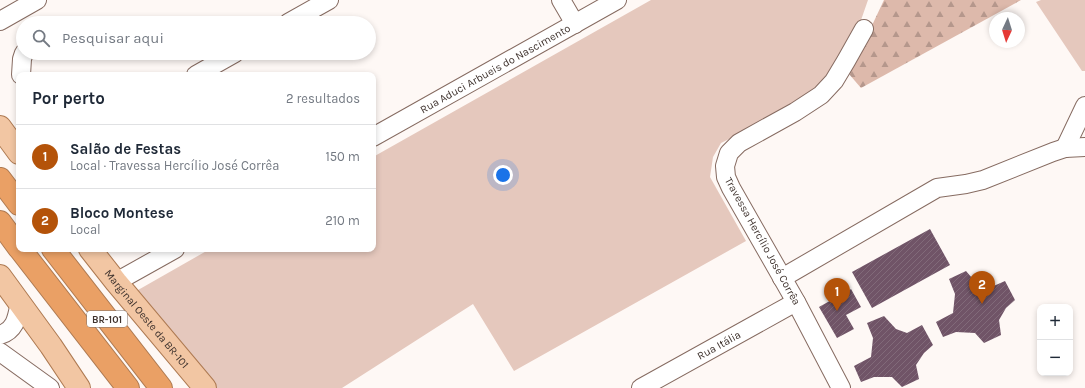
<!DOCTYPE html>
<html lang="pt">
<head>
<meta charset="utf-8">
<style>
  :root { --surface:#fff; --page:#f6f6f7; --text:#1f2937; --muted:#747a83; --line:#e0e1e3; --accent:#b45309 }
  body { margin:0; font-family:Karla,sans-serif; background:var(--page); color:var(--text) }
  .controls { position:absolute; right:12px; bottom:12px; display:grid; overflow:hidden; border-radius:8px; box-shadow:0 2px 6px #0003 }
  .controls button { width:36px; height:36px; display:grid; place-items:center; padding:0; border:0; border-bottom:1px solid var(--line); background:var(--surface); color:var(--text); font:20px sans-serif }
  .compass { position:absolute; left:989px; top:12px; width:36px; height:36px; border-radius:50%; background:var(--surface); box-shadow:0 2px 6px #0003; rotate:184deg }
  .you { position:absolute; left:503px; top:175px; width:14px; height:14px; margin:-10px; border:3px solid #fff; border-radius:50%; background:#1a73e8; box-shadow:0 0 0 6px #1a73e833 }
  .badge { display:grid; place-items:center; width:26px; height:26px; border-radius:50%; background:var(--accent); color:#fff; font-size:13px; font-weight:700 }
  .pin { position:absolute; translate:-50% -33px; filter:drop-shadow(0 1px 2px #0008) }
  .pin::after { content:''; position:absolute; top:21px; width:14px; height:12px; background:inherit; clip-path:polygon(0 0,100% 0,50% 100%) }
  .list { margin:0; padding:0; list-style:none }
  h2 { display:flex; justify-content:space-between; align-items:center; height:52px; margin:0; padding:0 16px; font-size:17px }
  h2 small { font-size:13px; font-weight:400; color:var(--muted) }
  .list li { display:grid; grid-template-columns:26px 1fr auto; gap:12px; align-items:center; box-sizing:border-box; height:64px; padding:0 16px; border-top:1px solid var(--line) }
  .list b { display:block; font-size:15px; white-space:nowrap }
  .list p { margin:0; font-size:13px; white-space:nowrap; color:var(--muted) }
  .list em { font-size:13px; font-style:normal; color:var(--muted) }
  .icon { flex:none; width:22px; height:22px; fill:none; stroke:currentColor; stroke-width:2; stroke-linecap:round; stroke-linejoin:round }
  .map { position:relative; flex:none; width:1085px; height:388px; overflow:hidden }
  .search { position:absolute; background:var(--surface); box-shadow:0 2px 6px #0003; left:16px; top:16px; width:360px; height:44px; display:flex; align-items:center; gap:10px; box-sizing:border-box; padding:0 14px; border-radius:22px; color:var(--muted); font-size:15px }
  .panel { position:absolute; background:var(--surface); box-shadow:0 2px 6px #0003; left:16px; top:72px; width:360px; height:180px; border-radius:8px }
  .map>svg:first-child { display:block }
</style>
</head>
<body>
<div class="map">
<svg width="1085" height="388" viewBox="0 0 1085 388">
  <defs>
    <pattern id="forest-firs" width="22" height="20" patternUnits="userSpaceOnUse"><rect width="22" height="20" fill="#ddb9ab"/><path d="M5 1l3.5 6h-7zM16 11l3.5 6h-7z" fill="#b5978c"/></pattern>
    <pattern id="building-hatch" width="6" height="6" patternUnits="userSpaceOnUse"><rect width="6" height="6" fill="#705467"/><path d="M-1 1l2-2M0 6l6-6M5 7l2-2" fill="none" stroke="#816a79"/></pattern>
  </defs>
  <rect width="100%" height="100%" fill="#fef8f5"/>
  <path fill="#e5c8bd" d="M651 0H868L860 23 828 80 790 109 721 143 713 157 710 177 746 241 514 371 473 304 342 388H217L131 294 210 249H373V157Z
    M1041 0H1085V71H1082L1036 2Z"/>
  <path fill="url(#forest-firs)" d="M884 0H1021L861 88 849 74Z"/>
  <path fill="url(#building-hatch)" d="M930 229 950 265 872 308 852 272Z
    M966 271 978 285 989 288 1005 281 1015 300 1006 308 999 320 1001 335 984 343 975 333 956 332 943 337 936 322 953 313 955 294 949 279Z
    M851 289 861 307 846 315 854 329 837 338 819 307Z
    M884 316 896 329 907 333 922 325 933 345 924 353 916 365 919 379 902 387 892 377H874L861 382 854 366 871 357 873 338 867 323Z"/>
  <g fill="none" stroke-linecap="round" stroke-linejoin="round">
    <g stroke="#866b61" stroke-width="20">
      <g id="minor">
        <path d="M561 0 575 24"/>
        <path d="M0 21 37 0"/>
        <path d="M288 23 329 0"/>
        <path d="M21 75 22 59 24 53"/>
        <path d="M196 75 235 53"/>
        <path id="s1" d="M373 137 617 0"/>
        <path d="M1065 148 1085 106"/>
        <path d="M782 278 937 188 966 184 983 180 1053 152 1065 148 1085 147"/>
        <path d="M116 282 175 249"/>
        <path d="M0 335C16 330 17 317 20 302"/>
        <path d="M0 352 50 388"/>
        <path id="s2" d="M641 388 796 302"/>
        <path d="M841 388 796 302 731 188 726 177 725 166 729 153 739 143 795 112 821 95 834 81 846 61 864 29"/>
      </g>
    </g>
    <g stroke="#ae7a52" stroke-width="24">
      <g id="major">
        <path d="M0 127 19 153"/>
        <path id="s3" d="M90 249 116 282 205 388"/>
        <path d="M0 276 51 346 79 388"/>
      </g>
    </g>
    <g stroke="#ae7a52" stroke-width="24">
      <path id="highway" d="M0 179 19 204
        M0 222 19 248
        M20 249 128 388
        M53 249 161 388"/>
    </g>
    <use href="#minor" stroke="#fff" stroke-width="18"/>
    <use href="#major" stroke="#f2c6a3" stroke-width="22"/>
    <use href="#highway" stroke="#eaa065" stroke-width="22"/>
  </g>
  <g text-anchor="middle" stroke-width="4" stroke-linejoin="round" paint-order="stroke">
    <rect fill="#fff" stroke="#79706d" stroke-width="1" x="87" y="311" width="40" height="16" rx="3"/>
    <g font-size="10" font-weight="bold" fill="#3f332e">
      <text x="107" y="323">BR-101</text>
    </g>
    <g font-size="11" fill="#3f332e" stroke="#fff">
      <text dy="4" stroke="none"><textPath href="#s1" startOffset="140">Rua Aduci Arbueis do Nascimento</textPath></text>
      <text transform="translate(763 241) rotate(61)" y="4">Travessa Hercílio José Corrêa</text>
      <text dy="4" stroke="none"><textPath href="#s3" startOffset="90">Marginal Oeste da BR-101</textPath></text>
      <text dy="4" stroke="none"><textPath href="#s2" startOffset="89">Rua Itália</textPath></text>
    </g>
  </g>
</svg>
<div class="controls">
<button>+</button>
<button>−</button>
</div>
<svg class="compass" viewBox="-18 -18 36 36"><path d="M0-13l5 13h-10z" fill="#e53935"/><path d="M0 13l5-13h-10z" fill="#747a83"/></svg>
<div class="you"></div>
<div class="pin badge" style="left:837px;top:311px">1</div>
<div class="pin badge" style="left:982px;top:304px">2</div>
<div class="search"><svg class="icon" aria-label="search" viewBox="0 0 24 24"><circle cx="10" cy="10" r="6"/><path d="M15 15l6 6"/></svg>Pesquisar aqui</div>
<section class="panel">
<h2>Por perto<small>2 resultados</small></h2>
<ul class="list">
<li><span class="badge">1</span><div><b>Salão de Festas</b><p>Local · Travessa Hercílio José Corrêa</p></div><em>150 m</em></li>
<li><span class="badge">2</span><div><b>Bloco Montese</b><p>Local</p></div><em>210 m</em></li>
</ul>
</section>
</div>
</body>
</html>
